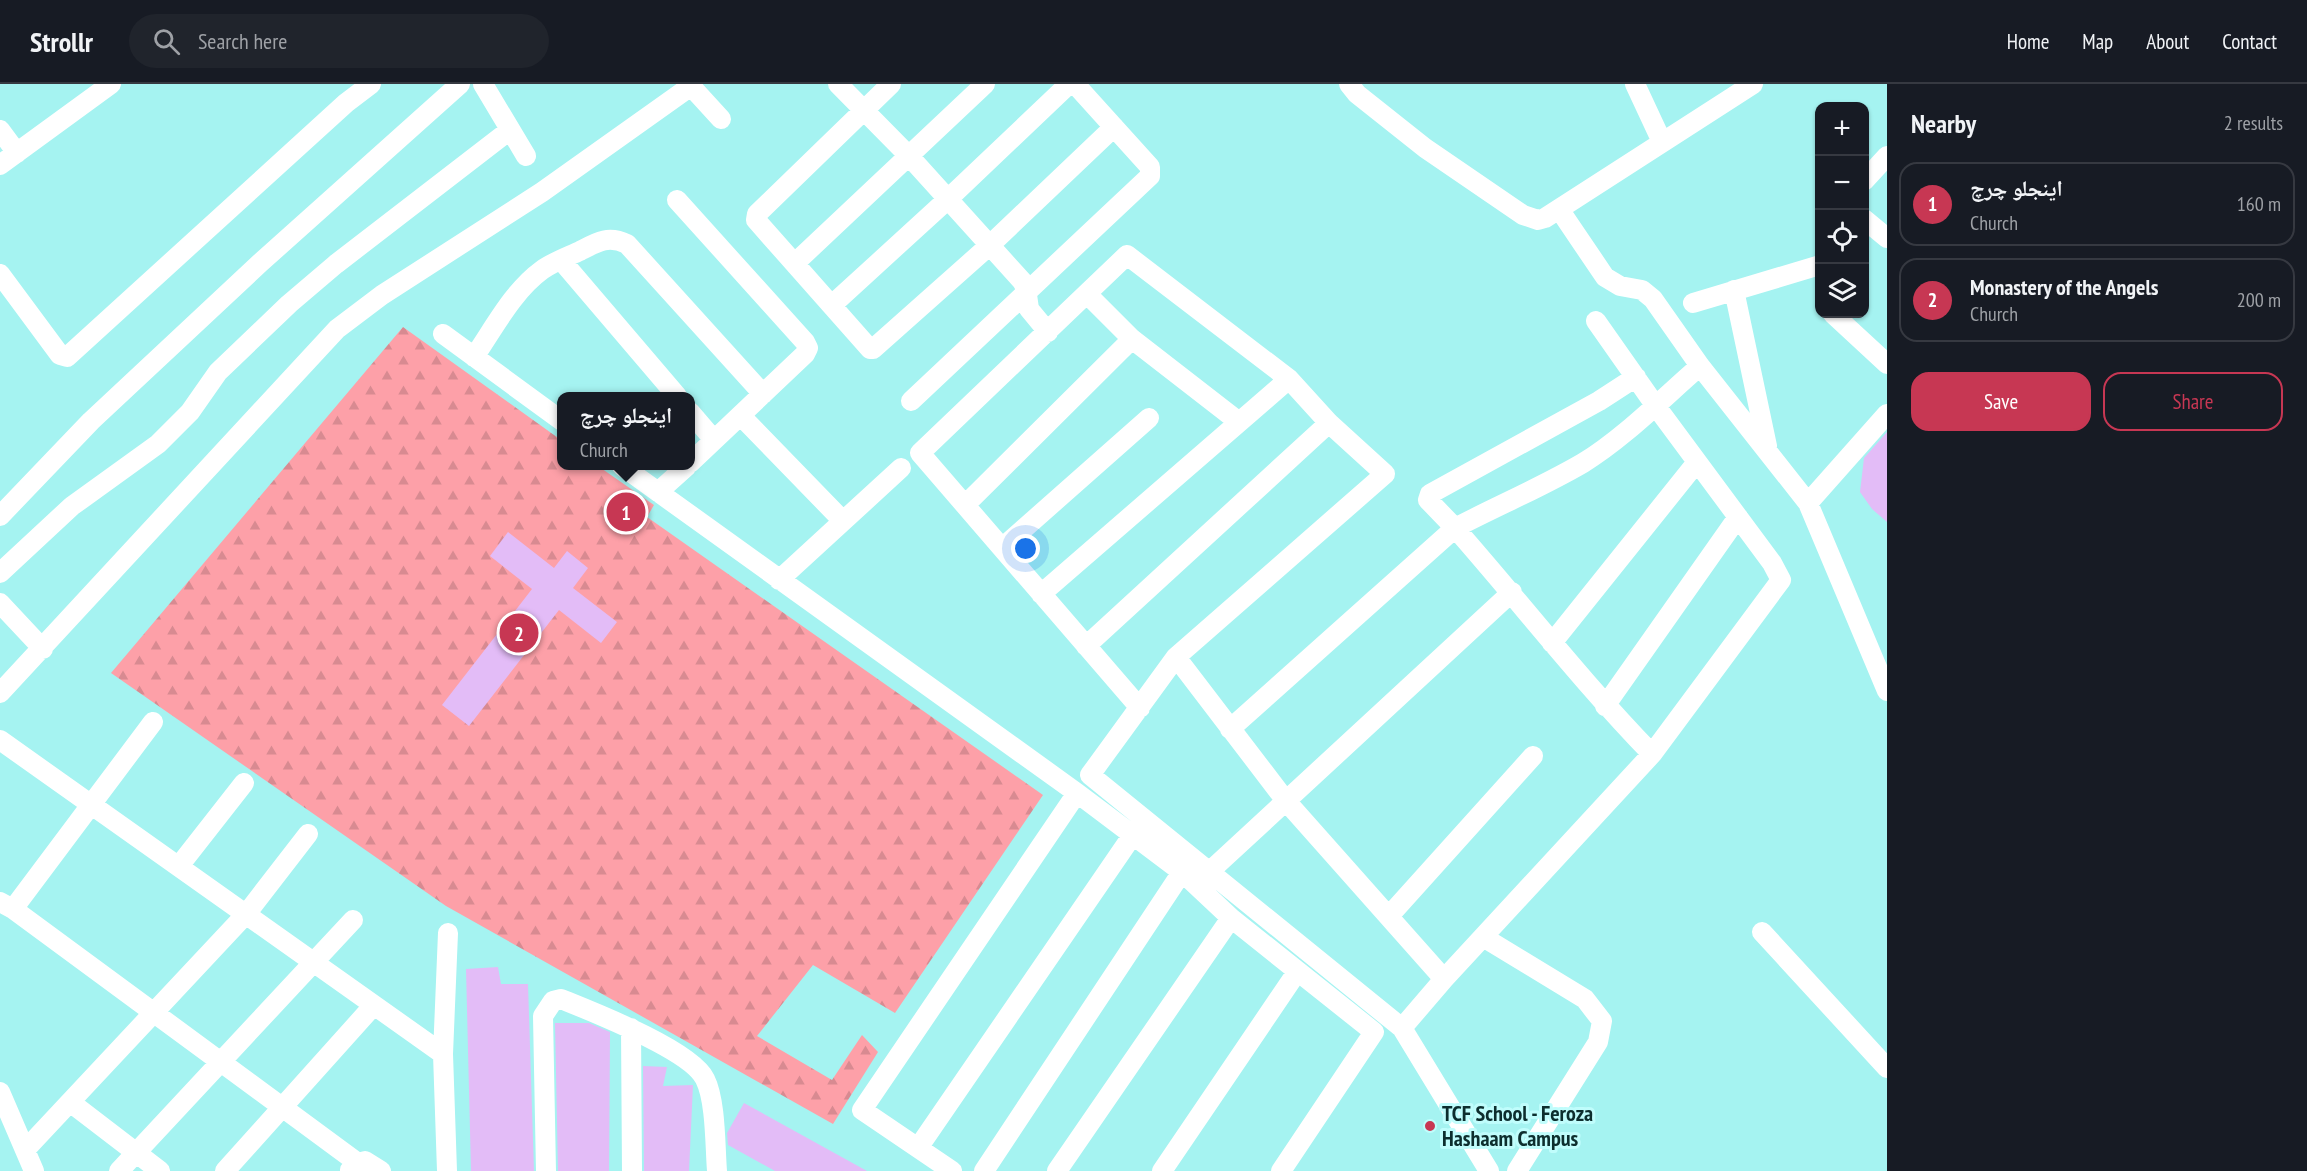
<!DOCTYPE html>
<html lang="en">
<head>
<meta charset="utf-8">
<style>
  :root { --surface:#171b24; --page:#20242c; --text:#f1f3f6; --muted:#9ea1a6; --line:#363941; --accent:#c73753 }
  body { margin:0; font-family:"PT Sans Narrow","Noto Naskh Arabic",sans-serif; background:var(--page); color:var(--text) }
  .controls { position:absolute; right:18px; top:18px; display:grid; overflow:hidden; border-radius:12px; box-shadow:0 2px 4px #0004 }
  .controls button { width:54px; height:54px; display:grid; place-items:center; padding:0; border:0; border-bottom:2px solid var(--line); background:var(--surface); color:var(--text); font:30px sans-serif }
  .you { position:absolute; left:1026px; top:465px; width:21px; height:21px; margin:-15px; border:4px solid #fff; border-radius:50%; background:#1a73e8; box-shadow:0 0 0 9px #1a73e833 }
  .badge { display:grid; place-items:center; width:39px; height:39px; border-radius:50%; background:var(--accent); color:#fff; font-size:20px; font-weight:700 }
  .pin { position:absolute; translate:-50% -50%; border:3px solid #fff; box-shadow:0 2px 6px #0006 }
  .popup { position:absolute; left:557px; top:308px; width:138px; height:78px; box-sizing:border-box; display:grid; place-content:center; border-radius:12px; background:var(--surface); filter:drop-shadow(0 2px 4px #0005); font-size:20px; white-space:nowrap; color:var(--muted) }
  .popup b { font-size:22px; color:var(--text) }
  .popup::after { content:''; position:absolute; left:50%; top:100%; margin-left:-12px; border:12px solid transparent; border-top-color:var(--surface) }
  .list { margin:0; padding:0; list-style:none }
  h2 { display:flex; justify-content:space-between; align-items:center; height:78px; margin:0; padding:0 24px; font-size:26px }
  h2 small { font-size:20px; font-weight:400; color:var(--muted) }
  .list li { display:grid; grid-template-columns:39px 1fr auto; gap:18px; align-items:center; box-sizing:border-box; height:84px; margin:0 12px 12px; padding:0 12px; border:2px solid var(--line); border-radius:18px }
  .list b { display:block; font-size:22px; white-space:nowrap }
  .list p { margin:0; font-size:20px; white-space:nowrap; color:var(--muted) }
  .list em { font-size:20px; font-style:normal; color:var(--muted) }
  .actions { display:flex; gap:12px; padding:18px 24px }
  .actions a { flex:1; padding:14px 0; border:2px solid var(--accent); border-radius:18px; text-align:center; font-size:21px; color:var(--accent) }
  .actions .main { background:var(--accent); color:#fff }
  .icon { flex:none; width:33px; height:33px; fill:none; stroke:currentColor; stroke-width:2; stroke-linecap:round; stroke-linejoin:round }
  .map { position:relative; flex:none; width:1887px; height:1087px; overflow:hidden }
  header { display:flex; align-items:center; gap:36px; box-sizing:border-box; height:84px; padding:0 30px; background:var(--surface); border-bottom:2px solid var(--line) }
  header strong { font-size:28px }
  nav { display:flex; gap:33px; margin-inline-start:auto; font-size:21px }
  .search { width:420px; height:54px; background:var(--page); display:flex; align-items:center; gap:15px; box-sizing:border-box; padding:0 21px; border-radius:33px; color:var(--muted); font-size:22px }
  main { display:flex }
  aside { flex:1; background:var(--surface) }
  .map>svg:first-child { display:block }
</style>
</head>
<body>
<header>
<strong>Strollr</strong>
<div class="search"><svg class="icon" aria-label="search" viewBox="0 0 24 24"><circle cx="10" cy="10" r="6"/><path d="M15 15l6 6"/></svg>Search here</div>
<nav><a>Home</a><a>Map</a><a>About</a><a>Contact</a></nav>
</header>
<main>
<div class="map">
<svg width="1887" height="1087" viewBox="0 0 1887 1087">
  <defs>
    <pattern id="forest-firs" width="22" height="20" patternUnits="userSpaceOnUse" patternTransform="scale(1.5)"><rect width="22" height="20" fill="#fda0a8"/><path d="M5 1l3.5 6h-7zM16 11l3.5 6h-7z" fill="#d88a91"/></pattern>
  </defs>
  <rect width="100%" height="100%" fill="#a5f3f1"/>
  <path fill="url(#forest-firs)" d="M403 243 561 356 562 382H598L654 421 647 433 1043 711 895 929 813 881 757 952 832 996 862 951 878 968 833 1040 446 822 111 589Z"/>
  <path fill="#e3bcf7" d="M1887 348V438L1872 425 1860 408 1864 374Z
    M508 448 554 484 567 467 588 484 573 504 617 538 601 559 559 526 469 642 442 621 532 505 490 472Z
    M498 883 501 900H528L534 1087H471L466 885Z
    M555 939H589L610 948 609 1087H558Z
    M643 982 667 983 663 1002 693 1001 689 1087H644Z
    M744 1019 867 1087H775L728 1061 727 1049Z"/>
  <g fill="none" stroke-linecap="round" stroke-linejoin="round">
    <path stroke="#fff" stroke-width="20" d="M483 0 526 72
      M689 0 721 35
      M838 0 909 72 1022 197 1026 204 1029 225 1048 248
      M891 0 757 130 756 136 870 265H873L990 161 1114 43
      M1349 0 1357 10 1425 64 1523 131 1538 136 1545 134 1753 0
      M1635 0 1662 58
      M0 46 17 69
      M0 81 111 0
      M1864 97 1887 72
      M677 116 805 258 808 264 805 270 690 379
      M1559 125 1605 193 1620 202 1642 206 1653 215 1700 282 1808 419 1887 607
      M1864 135 1887 154
      M561 176 677 312
      M795 179 985 0
      M0 190 60 271 67 273 346 19 371 0
      M1734 206 1767 362
      M1087 210 1132 255 1239 338
      M1693 219 1820 181
      M832 221 948 115 1069 0
      M1833 230 1887 280
      M1596 237 1655 321 1772 479 1781 496 1652 670C1582 598 1521 519 1455 444 1497 422 1542 403 1583 379 1624 354 1663 314 1700 282
      M443 250 562 337
      M474 273C494 244 513 207 542 186 553 178 567 173 580 167 597 158 608 151 627 160L763 310
      M911 317 1150 92V83L1075 0
      M690 328 714 356
      M741 332 843 437
      M622 382 1077 709 1182 788 1231 834 1374 948 1281 1087
      M658 408 687 382
      M1808 419 1887 330
      M965 421 1132 255
      M0 432 91 337 260 179 460 0
      M1002 464 1149 334
      M0 489 72 422 158 360 190 328 218 288 289 220 336 180 510 46
      M779 496 901 384
      M1041 510 1289 295
      M0 519 43 565
      M1552 559 1697 378
      M1086 562 1329 339
      M1176 573 1286 717 1444 895
      M0 609 337 245 382 211 542 108 691 2
      M1605 622 1738 433
      M1140 624 920 369 1127 171 1289 295 1329 339 1385 390 1176 573 1090 691 1402 944 1489 1087
      M1230 645 1455 444 1428 416 1430 410 1599 317 1636 293
      M0 656 443 970
      M179 782 244 699
      M1209 788 1512 508
      M0 818 13 825 358 1079
      M13 825 153 638
      M1389 832 1533 672
      M1762 848 1887 984
      M1483 853 1585 915 1602 937 1598 958 1517 1087
      M631 944 632 1087
      M1402 944 1444 895 1652 670
      M0 1008 34 1087
      M70 1018 160 1087
      M918 1064 1132 752
      M25 1066 247 829 308 750
      M350 1086 358 1079 365 1077 381 1087
      M119 1087 353 836
      M225 1087 374 921
      M447 1087 443 970 448 849
      M546 1087 543 932 553 917 561 915C593 928 691 966 705 995 716 1017 715 1062 717 1087
      M952 1087 862 1026 1077 709
      M984 1087 1182 788
      M1057 1087 1231 834
      M1162 1087 1297 888"/>
  </g>
  <circle fill="#c73753" stroke="#c0fdfc" stroke-width="2" cx="1430" cy="1042" r="6"/>
  <g text-anchor="middle" stroke-width="6" stroke-linejoin="round" paint-order="stroke">
    <g font-size="22" font-weight="bold" fill="#0d2e2e" stroke="#c0fdfc" text-anchor="start">
      <text x="1442" y="1037">TCF School - Feroza<tspan x="1442" dy="25">Hashaam Campus</tspan></text>
    </g>
  </g>
</svg>
<div class="controls">
<button>+</button>
<button>−</button>
<button><svg class="icon" aria-label="locate" viewBox="0 0 24 24"><circle cx="12" cy="12" r="6"/><path d="M12 2v4M12 18v4M2 12h4M18 12h4"/></svg></button>
<button><svg class="icon" aria-label="layers" viewBox="0 0 24 24"><path d="M12 4l9 5-9 5-9-5zM3 14l9 5 9-5"/></svg></button>
</div>
<div class="you"></div>
<div class="pin badge" style="left:626px;top:428px">1</div>
<div class="popup"><b>اینجلو چرچ</b>Church</div>
<div class="pin badge" style="left:519px;top:549px">2</div>
</div>
<aside>
<h2>Nearby<small>2 results</small></h2>
<ul class="list">
<li><span class="badge">1</span><div><b>اینجلو چرچ</b><p>Church</p></div><em>160 m</em></li>
<li><span class="badge">2</span><div><b>Monastery of the Angels</b><p>Church</p></div><em>200 m</em></li>
</ul>
<div class="actions"><a class="main">Save</a><a>Share</a></div>
</aside>
</main>
</body>
</html>
